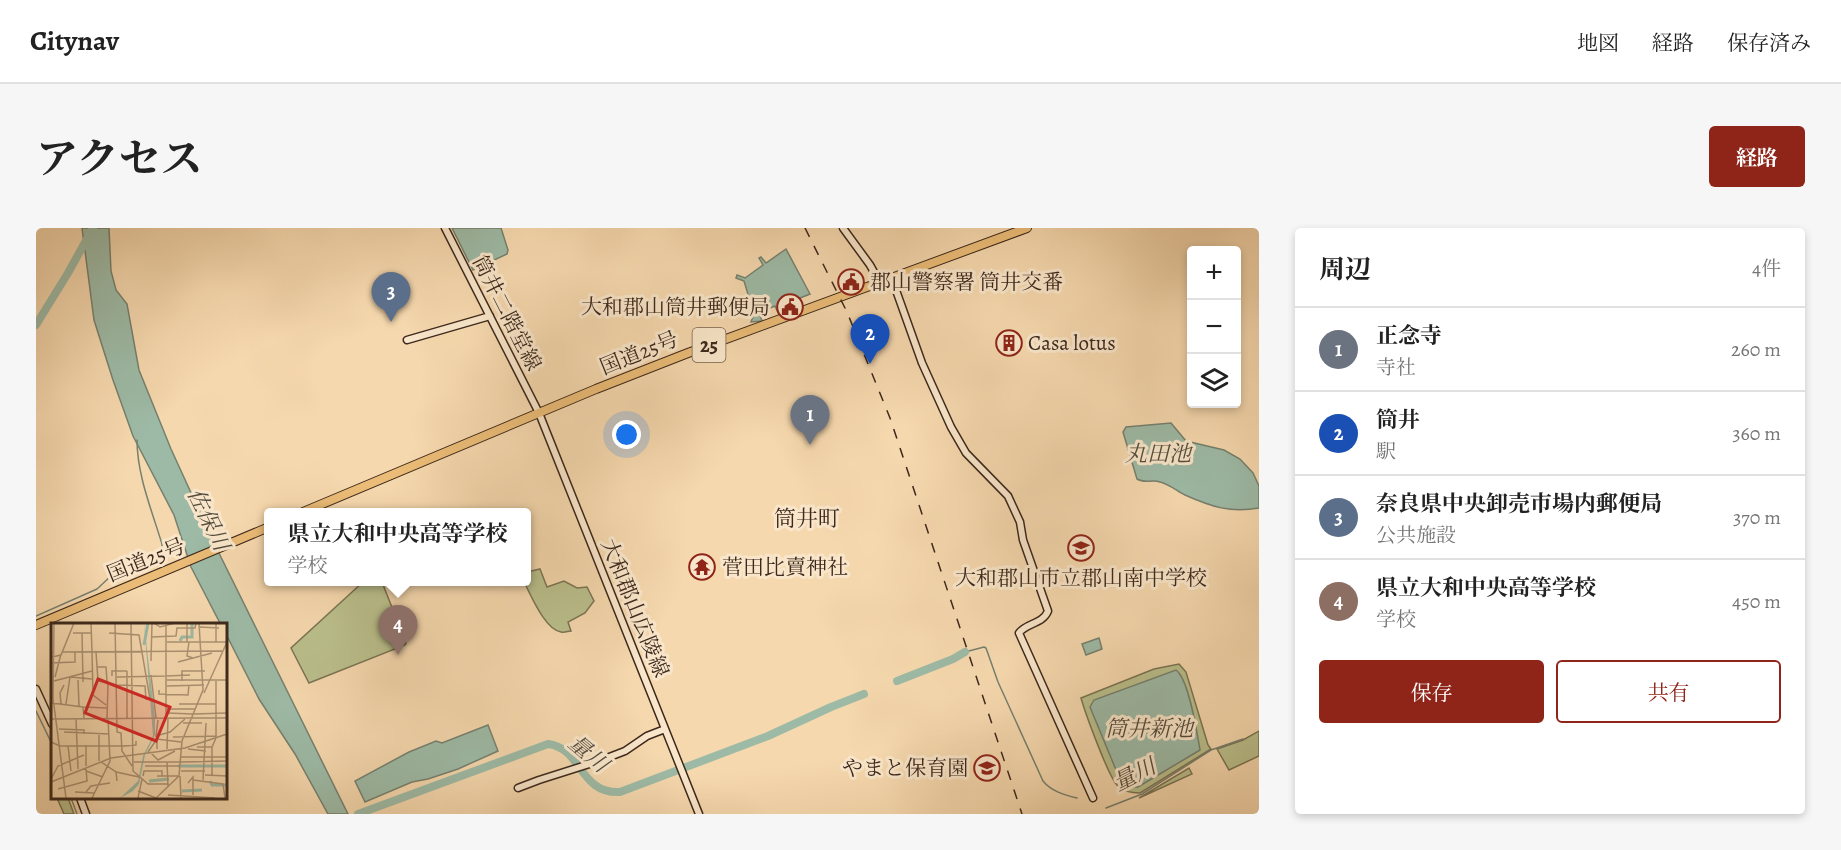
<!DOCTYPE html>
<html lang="ja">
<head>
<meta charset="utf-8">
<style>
  :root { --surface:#fff; --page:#f6f6f6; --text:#222; --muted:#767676; --line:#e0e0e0; --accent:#8f2418 }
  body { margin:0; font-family:Alegreya,"Noto Serif JP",serif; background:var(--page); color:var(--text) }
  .controls { position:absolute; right:18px; top:18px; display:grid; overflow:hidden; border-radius:6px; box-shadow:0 3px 9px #0003 }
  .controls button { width:54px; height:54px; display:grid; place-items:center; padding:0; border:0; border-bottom:2px solid var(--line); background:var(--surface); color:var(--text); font:30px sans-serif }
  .you { position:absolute; left:591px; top:207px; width:21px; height:21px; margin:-15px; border:4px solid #fff; border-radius:50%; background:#1a73e8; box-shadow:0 0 0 9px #1a73e833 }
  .badge { display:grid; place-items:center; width:39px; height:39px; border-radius:50%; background:var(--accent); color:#fff; font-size:20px; font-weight:700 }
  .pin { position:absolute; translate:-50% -50px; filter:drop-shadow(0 2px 3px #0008) }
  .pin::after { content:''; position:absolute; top:32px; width:21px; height:18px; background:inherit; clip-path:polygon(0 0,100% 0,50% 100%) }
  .popup { position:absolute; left:228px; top:280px; width:267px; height:78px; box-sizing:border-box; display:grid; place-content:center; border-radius:6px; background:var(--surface); filter:drop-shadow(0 2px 4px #0005); font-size:20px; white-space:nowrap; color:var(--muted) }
  .popup b { font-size:22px; color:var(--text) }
  .popup::after { content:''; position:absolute; left:50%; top:100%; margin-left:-12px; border:12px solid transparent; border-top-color:var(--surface) }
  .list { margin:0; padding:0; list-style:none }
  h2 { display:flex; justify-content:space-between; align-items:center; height:78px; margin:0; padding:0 24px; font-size:26px }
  h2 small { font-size:20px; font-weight:400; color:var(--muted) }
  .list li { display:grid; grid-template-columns:39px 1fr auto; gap:18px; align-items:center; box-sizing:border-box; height:84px; padding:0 24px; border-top:2px solid var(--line) }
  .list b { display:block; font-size:22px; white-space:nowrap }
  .list p { margin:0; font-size:20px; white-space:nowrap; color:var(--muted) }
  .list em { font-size:20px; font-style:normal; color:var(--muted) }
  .actions { display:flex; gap:12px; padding:18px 24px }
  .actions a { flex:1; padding:14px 0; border:2px solid var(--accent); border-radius:6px; text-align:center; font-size:21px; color:var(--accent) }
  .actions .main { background:var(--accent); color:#fff }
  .icon { flex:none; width:33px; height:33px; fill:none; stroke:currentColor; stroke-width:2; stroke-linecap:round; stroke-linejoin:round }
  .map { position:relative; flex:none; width:1223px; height:586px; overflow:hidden; border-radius:6px }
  header { display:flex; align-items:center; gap:36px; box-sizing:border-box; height:84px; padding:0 30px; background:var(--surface); border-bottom:2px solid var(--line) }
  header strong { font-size:28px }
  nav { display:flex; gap:33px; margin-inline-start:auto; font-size:21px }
  .intro { display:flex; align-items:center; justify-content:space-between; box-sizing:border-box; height:144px; padding:0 36px }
  h1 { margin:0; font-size:42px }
  .button { padding:15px 27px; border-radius:6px; background:var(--accent); color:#fff; font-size:21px; font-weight:700 }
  main { display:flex; gap:36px; padding:0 36px }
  aside { flex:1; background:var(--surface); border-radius:6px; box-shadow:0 3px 9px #0003 }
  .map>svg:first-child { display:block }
</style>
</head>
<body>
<header>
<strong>Citynav</strong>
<nav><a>地図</a><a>経路</a><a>保存済み</a></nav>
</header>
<div class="intro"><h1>アクセス</h1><a class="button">経路</a></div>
<main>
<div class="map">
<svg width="1223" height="586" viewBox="0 0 1223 586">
  <rect width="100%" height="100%" fill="#f6d8ae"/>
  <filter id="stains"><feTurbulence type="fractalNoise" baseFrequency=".00333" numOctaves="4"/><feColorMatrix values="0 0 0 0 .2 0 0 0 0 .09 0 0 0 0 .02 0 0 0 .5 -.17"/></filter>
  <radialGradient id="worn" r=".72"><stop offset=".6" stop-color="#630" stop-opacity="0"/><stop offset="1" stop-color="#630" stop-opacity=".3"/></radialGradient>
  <path fill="#babf8c" stroke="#7b7454" stroke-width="1.5" d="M504 341 511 359 528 353 541 360 551 359 558 373 549 385 532 394 535 403C532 403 529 405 525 404 509 402 495 367 488 354H491V344Z
    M327 354H346L370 415 369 417 273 455 255 420Z
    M1143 436 1150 444 1172 517 1175 521 1104 565C1096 565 1088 564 1082 558 1073 551 1049 484 1045 470L1118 441Z
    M1223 503V528L1193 542 1181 521 1207 512Z
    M1153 540 1156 546 1103 570Z
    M21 570H32L38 586H28Z"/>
  <path fill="#9dbaa6" stroke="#76806f" stroke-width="1.5" d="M46 0H73L75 43 80 62 91 76 103 142 135 221 178 315 312 586H292L259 526 223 471 189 404V397H185L155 339 138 287 97 208 77 152 58 92Z
    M416 0H465L472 22 471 26 437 42Z
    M750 21 774 66 764 70 766 77 759 80 756 73 743 78 746 86 743 87 739 78 729 82V84L724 87 726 93 715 94 718 86 708 53 700 50 701 47 709 50 727 37 723 30 725 29 730 35Z
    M1135 195 1150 213 1188 222 1204 231 1217 245 1223 258V280C1194 285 1176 279 1149 267 1141 263 1133 256 1124 254 1116 251 1109 256 1101 251L1087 204 1090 199Z
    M1063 410 1066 421 1050 427 1046 416Z
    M1140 442C1153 451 1161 505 1164 522L1102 559H1096L1085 554 1054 479 1058 472Z
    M452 497 462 523 422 541 392 551 376 554 329 574 319 553 373 524 400 513 406 515Z"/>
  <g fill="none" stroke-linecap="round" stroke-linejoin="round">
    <path stroke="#76806f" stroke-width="1.5" d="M0 388 61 361 76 347 123 327 126 321V316C116 283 101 247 101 212
      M929 424 948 419 950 420 962 454 1007 553C1015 563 1028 567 1041 570
      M0 483 16 516
      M35 570 41 586
      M1070 580 1106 566 1175 522 1207 511"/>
    <path stroke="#9dbaa6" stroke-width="8" d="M0 97 32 45 57 0
      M861 453 917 431 929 424
      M322 586 512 516C546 520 543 566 584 564L732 508 795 479 828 466"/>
    <g stroke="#3c281c" stroke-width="9">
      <path id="secondary" d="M409 0 503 185 663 586
        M807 0 834 37 844 55
        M856 51 886 135 915 199 930 225 972 268 984 294 987 312 1012 383C1007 396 990 395 983 405L1057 570
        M371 112 454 88
        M0 461 16 496
        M482 560 503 552 563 533 589 523 611 508 629 501
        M44 570 50 586"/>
    </g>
    <g stroke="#3c281c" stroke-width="10">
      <path id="highway" d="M267 284 560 161 652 125 991 0
        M0 397 233 299"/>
    </g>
    <use href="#secondary" stroke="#f9e6ca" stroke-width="6"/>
    <use href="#highway" stroke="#ebbc77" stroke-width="8"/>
    <path stroke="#3c281c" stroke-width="1.5" stroke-dasharray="10 10" stroke-linecap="butt" d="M769 0 811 84 854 190 986 586"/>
  </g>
  <defs>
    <g id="civic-ring" transform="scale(1.35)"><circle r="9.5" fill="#f9e6ca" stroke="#8f2418" stroke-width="1.5"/><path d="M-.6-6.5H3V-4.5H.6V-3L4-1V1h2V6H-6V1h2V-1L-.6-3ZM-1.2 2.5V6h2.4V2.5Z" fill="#8f2418"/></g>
    <g id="building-ring" transform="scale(1.35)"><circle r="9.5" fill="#f9e6ca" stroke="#8f2418" stroke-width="1.5"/><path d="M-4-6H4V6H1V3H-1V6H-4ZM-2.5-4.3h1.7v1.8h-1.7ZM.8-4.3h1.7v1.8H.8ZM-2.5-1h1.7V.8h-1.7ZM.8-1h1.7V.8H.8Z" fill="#8f2418"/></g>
    <g id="school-ring" transform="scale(1.35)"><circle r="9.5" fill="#f9e6ca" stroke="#8f2418" stroke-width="1.5"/><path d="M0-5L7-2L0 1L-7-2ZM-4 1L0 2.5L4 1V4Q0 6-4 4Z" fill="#8f2418"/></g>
    <g id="temple-ring" transform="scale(1.35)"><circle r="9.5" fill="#f9e6ca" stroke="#8f2418" stroke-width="1.5"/><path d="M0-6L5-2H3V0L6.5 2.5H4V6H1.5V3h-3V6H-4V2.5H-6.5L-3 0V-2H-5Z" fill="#8f2418"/></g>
  </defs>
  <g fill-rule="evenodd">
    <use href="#civic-ring" x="815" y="54"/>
    <use href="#civic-ring" x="754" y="79"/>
    <use href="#building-ring" x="973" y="115"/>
    <use href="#school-ring" x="1045" y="320"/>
    <use href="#temple-ring" x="666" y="339"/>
    <use href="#school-ring" x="951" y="540"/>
  </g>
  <g text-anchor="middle" stroke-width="6" stroke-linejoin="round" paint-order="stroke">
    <rect fill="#f9e6ca" stroke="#756150" stroke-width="1.5" x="656.5" y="100" width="33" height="34" rx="4.5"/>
    <g font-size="20" font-weight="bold" fill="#3c281c">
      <text x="673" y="124">25</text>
    </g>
    <g font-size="21" fill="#3c281c" stroke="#f9e6ca" text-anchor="start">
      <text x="834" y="61">郡山警察署 筒井交番</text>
      <text x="734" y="86" text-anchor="end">大和郡山筒井郵便局</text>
      <text x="992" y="122">Casa lotus</text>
      <text x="686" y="346">菅田比賣神社</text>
      <text x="1045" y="357" text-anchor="middle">大和郡山市立郡山南中学校</text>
      <text x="932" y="547" text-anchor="end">やまと保育園</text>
    </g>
    <g font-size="21" fill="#3c281c" stroke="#f9e6ca">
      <text transform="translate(471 85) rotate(63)" y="7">筒井二階堂線</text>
      <text transform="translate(603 125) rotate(-22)" y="7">国道25号</text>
      <text transform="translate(110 332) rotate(-22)" y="7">国道25号</text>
      <text transform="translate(599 380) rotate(68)" y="7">大和郡山広陵線</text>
    </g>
    <g font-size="22" font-style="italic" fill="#544c3e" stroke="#f9e6ca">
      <text x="1122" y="233">丸田池</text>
      <text transform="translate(173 291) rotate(64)" y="8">佐保川</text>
      <text x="1113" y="508">筒井新池</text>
      <text transform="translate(553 525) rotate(40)" y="8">量川</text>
      <text transform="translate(1098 546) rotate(-27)" y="8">量川</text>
    </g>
    <g font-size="22" fill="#3c281c" stroke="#f9e6ca">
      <text x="771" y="298">筒井町</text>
    </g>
  </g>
  <g transform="translate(15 395)">
    <rect width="176" height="176" fill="#f6d8ae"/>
    <path d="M93 0 104 95V112L94 132 88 161 82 168 69 175 87 158 92 133 102 113Z" fill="#9dbaa6"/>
    <path fill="none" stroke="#9dbaa6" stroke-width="3" d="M129 18 131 14H141V0M93 22 97 0M127 143H176M98 158 118 156M159 158 161 162H176M131 168 151 167"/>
    <path fill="none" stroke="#ac9274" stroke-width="1.5" d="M3 0 2 75 15 175M40 0 41 29M64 0 66 109 70 110 71 128 81 143M80 0 82 148 97 161H117M103 0 109 4 124 0M136 0V19M165 0V19M149 4 168 5M22 10H40M31 10 32 59M58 10 88 12 99 76M100 14 125 13 126 5H144L145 0M116 19H176M138 19 136 33 142 35M11 29 171 28M41 29 42 72 55 82M45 29 47 58 66 62M1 34 10 32 23 0M100 38 101 0M127 39 161 30M0 40 24 39V29M46 44H55L56 58M100 52 105 95M61 53V48H76M116 53 139 52M4 54 10 31M19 54 41 56M66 54 116 53M27 57 28 83M116 57H176M3 58 41 48M131 58V48H154M66 62 94 63 95 76H99M116 63 153 62M108 67V71L137 72 138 62M153 70 176 19M1 80 32 84M10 81 9 70 13 62M15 81 19 54M128 81H165M115 86H144M116 90 142 91M143 91 176 90M33 95 32 84 56 85M56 95 57 61M115 95V3M142 95H176M165 95V58M0 96 142 95M25 96 27 146M76 96V48M107 97 105 113 119 109 134 96M132 100H151M8 106 33 107V111M13 109 58 111M48 112V138M122 114 165 113V95M0 119 9 123H73L85 122V118M17 123 20 148M146 124H161L165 115M161 124V152M106 126V116L130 119M116 126 117 95M137 126 155 128M97 129 108 113M99 129 107 137 124 128M130 134H176M50 139 65 149 66 158M83 139H130M116 139 117 163M130 139 176 138M35 143V122M94 143H129M35 148 52 154M130 148H154M65 149 88 154M154 152 176 153M92 153 93 148H111V153M106 153H127M129 153 130 175M0 156 7 143 33 132M142 157 172 161 174 175M152 157 155 100M0 159 60 135 134 125 176 111M137 160 142 154V172M7 166 36 158 35 145M87 168 105 175M24 169 43 170M35 169 40 163 59 160M117 172 164 175M41 175 59 138 57 95M87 175 91 156M105 175 128 153 131 118 152 67 148 0"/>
    <path fill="#d62828" fill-opacity="0.15" stroke="#d62828" stroke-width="3" d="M47 56 119 84 105 118 34 90Z"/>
    <rect width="176" height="176" fill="none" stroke="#3c281c" stroke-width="3"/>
  </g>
  <rect width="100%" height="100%" filter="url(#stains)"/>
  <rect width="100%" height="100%" fill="url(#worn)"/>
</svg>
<div class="controls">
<button>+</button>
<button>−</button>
<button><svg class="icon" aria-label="layers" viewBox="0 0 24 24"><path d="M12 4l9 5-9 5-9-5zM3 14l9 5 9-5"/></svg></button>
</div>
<div class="you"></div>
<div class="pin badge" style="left:774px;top:217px;background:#6b7280">1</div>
<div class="pin badge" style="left:834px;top:136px;background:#1a4fb4">2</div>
<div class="pin badge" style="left:355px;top:94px;background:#5c6f8a">3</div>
<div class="pin badge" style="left:362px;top:427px;background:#8d6e63">4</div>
<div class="popup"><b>県立大和中央高等学校</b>学校</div>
</div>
<aside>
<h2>周辺<small>4件</small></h2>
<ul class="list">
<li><span class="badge" style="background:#6b7280">1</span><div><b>正念寺</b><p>寺社</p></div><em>260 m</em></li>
<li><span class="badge" style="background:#1a4fb4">2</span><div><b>筒井</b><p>駅</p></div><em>360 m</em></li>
<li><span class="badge" style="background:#5c6f8a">3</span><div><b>奈良県中央卸売市場内郵便局</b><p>公共施設</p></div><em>370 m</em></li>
<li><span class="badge" style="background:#8d6e63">4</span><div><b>県立大和中央高等学校</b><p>学校</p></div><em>450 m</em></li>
</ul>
<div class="actions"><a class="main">保存</a><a>共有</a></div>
</aside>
</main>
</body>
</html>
